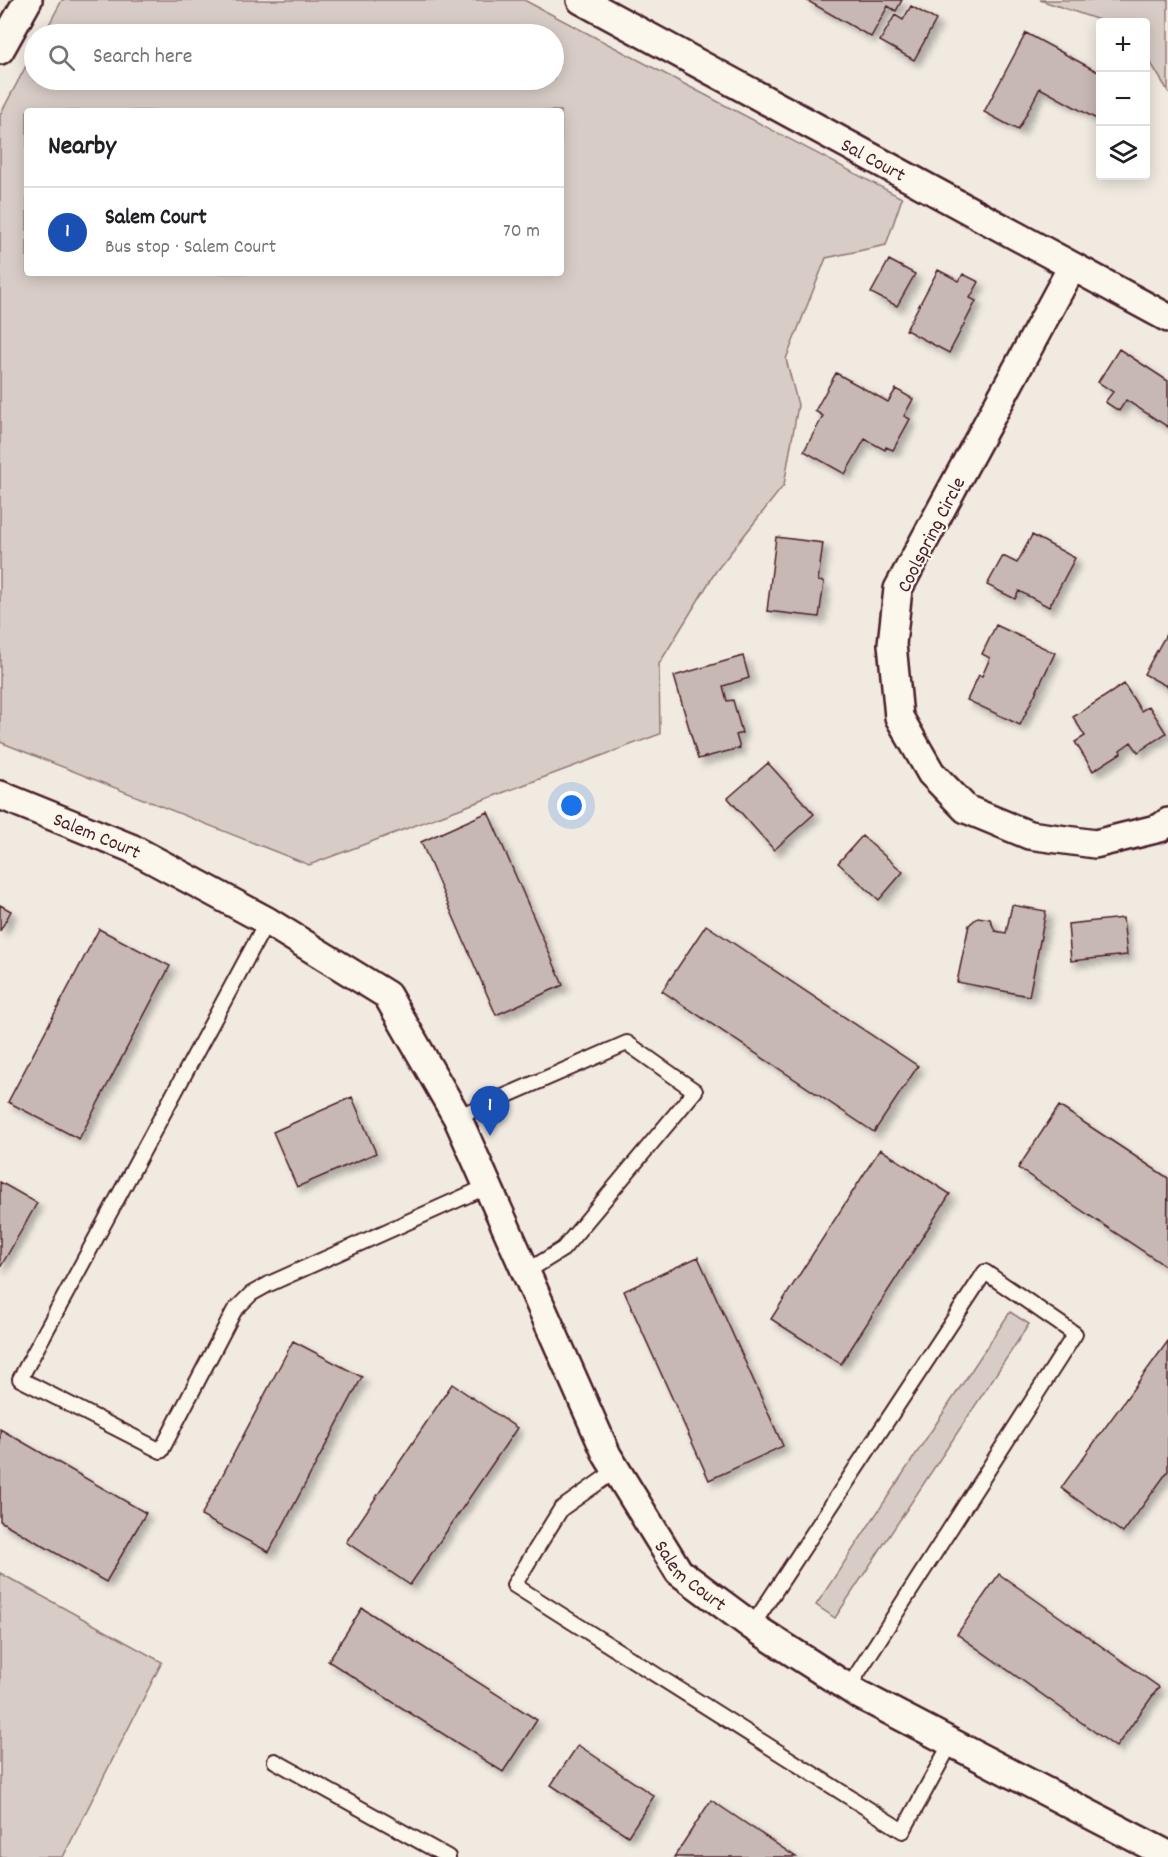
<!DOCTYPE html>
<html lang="en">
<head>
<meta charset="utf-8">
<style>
  :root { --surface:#fff; --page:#f6f6f6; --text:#202124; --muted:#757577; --line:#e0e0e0; --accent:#7c3aed }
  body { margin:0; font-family:Dekko,sans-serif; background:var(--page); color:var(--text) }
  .controls { position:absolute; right:18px; top:18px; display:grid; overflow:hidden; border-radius:6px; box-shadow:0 3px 15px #0003 }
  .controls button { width:54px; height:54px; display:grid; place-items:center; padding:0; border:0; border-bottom:2px solid var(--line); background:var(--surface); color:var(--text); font:30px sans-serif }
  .you { position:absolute; left:572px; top:806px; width:21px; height:21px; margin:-15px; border:4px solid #fff; border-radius:50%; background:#1a73e8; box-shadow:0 0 0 9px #1a73e833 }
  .badge { display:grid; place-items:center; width:39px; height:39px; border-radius:50%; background:var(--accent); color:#fff; font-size:20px; font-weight:700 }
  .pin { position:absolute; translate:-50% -50px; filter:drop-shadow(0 2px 3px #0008) }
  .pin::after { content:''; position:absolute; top:32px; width:21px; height:18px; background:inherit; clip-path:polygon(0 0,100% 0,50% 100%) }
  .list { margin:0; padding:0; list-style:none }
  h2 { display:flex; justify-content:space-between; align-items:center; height:78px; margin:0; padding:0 24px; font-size:26px }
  h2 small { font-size:20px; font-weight:400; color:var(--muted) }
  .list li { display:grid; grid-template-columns:39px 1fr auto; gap:18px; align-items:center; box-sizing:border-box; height:90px; padding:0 24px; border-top:2px solid var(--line) }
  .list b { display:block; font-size:22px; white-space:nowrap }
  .list p { margin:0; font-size:20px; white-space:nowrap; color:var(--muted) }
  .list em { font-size:20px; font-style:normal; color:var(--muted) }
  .icon { flex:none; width:33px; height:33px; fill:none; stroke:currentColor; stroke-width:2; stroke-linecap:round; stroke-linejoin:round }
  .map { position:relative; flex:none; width:1168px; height:1857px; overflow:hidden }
  .search { position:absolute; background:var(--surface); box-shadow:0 3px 15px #0003; left:24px; top:24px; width:540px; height:66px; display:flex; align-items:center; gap:15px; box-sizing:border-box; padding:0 21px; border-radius:33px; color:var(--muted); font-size:22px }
  .panel { position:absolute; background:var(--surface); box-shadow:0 3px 15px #0003; left:24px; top:108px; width:540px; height:168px; border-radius:6px }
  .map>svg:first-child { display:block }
</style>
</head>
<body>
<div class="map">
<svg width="1168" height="1857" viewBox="0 0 1168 1857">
  <defs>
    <filter id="shadow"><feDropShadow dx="5.5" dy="5.5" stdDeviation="3" flood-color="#0004"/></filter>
  </defs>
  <rect width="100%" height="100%" fill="#f0eae0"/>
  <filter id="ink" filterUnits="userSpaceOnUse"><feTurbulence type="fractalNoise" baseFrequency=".0167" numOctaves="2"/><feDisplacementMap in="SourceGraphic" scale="12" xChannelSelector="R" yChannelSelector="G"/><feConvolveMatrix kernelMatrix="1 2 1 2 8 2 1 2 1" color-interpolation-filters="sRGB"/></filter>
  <g filter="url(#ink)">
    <path fill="#d8ccc6" stroke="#917678" stroke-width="1.5" fill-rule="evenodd" d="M62 0H524L902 198 886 245 826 258 786 359 798 405 784 485 716 571 659 664 660 734 309 865 0 742V115L34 51V80H554V34H44ZM27 111H561V273H27Z
      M1040 0H1168V91L1146 55V22H1105Z
      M1010 1312 1029 1324 835 1618 816 1605Z
      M0 1573 162 1662 63 1857H0Z"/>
    <path fill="#c8b8b3" stroke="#4a1f2b" stroke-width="1.5" filter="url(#shadow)" d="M806 0H902L896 11 888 6 871 37Z
      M911 6 936 20 914 60 880 41 895 15 903 20Z
      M1026 33 1100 73V121L1040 88 1018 130 984 112Z
      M889 260 915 274 897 306 871 293Z
      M938 270 959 281 963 274 979 282 970 298 976 301 949 353 906 330Z
      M1119 349 1168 381V427L1126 400 1119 411 1105 402 1113 392 1098 382Z
      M836 373 888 402 896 389 913 399 904 416 910 419 893 450 886 447 885 450 865 439 845 474 804 451 823 416 815 411Z
      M1032 535 1075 558 1049 607 1019 591 1015 599 987 585 1003 556 1017 563Z
      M776 537 823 543 818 581 824 582 819 617 767 611Z
      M996 625 1055 653 1020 725 967 700 979 675 982 676 990 658 982 654Z
      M1168 631V687L1144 674Z
      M743 656 749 678 723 686 727 701 733 700 742 733 736 735 740 748 698 759 674 676Z
      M1124 684 1141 711 1149 706 1166 733 1138 752 1131 742 1120 750 1121 753 1093 771 1075 742 1085 736 1073 717Z
      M768 763 814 814 774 850 728 798Z
      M488 812 563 985 496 1015 421 842Z
      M862 836 903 872 879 900 838 863Z
      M0 905 11 911 0 931Z
      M1012 905 1046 911 1029 996 957 982 969 925 978 917 990 919 995 931 1006 933Z
      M1123 918 1127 955 1071 961 1068 924Z
      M706 925 918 1066 874 1132 662 991Z
      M99 929 170 966 79 1139 8 1102Z
      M352 1097 376 1153 297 1187 273 1132Z
      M1059 1106 1168 1178 1167 1267 1018 1168Z
      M880 1149 950 1194 841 1364 771 1319Z
      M0 1182 37 1203 0 1268Z
      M698 1257 783 1446 709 1480 624 1291Z
      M293 1341 362 1377 269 1552 201 1516Z
      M1168 1341V1471L1123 1533 1061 1488Z
      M452 1384 517 1428 410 1585 346 1542Z
      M0 1429 146 1513 106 1582 0 1521Z
      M999 1574 1159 1687 1116 1747 957 1634Z
      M362 1608 537 1720 503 1772 328 1661Z
      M578 1745 654 1796 628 1836 551 1785Z
      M711 1800 796 1857H674Z"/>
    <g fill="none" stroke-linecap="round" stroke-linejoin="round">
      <g stroke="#4a1f2b" stroke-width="18">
        <path id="lane" d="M267 921 20 1379 161 1451 234 1311 251 1294 269 1284 488 1186
          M457 1117 627 1043 695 1091 563 1249 526 1272
          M616 1470 561 1509 514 1585 903 1831 951 1743
          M752 1626 985 1272 1075 1334 848 1688
          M275 1761 448 1857"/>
      </g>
      <g stroke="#4a1f2b" stroke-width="32">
        <g id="street">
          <path id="s1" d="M581 0 1168 318"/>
          <path d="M0 50 28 0"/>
          <path d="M1072 267 898 589 892 644 899 717 931 773 966 809 1029 835 1095 844 1160 828 1168 822"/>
          <path id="s2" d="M0 795 131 848 267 921 387 995 457 1117 607 1455 679 1572 752 1626 858 1694 1168 1855"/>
        </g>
      </g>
      <use href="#lane" stroke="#fbf7ec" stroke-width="14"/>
      <use href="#street" stroke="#fbf7ec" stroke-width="27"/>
    </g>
  </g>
  <g text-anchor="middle" stroke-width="4.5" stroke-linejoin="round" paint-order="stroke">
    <g font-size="20" fill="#4a1f2b" stroke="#fbf7ec">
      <text dy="7" stroke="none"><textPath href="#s1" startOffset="333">Sal Court</textPath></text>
      <text transform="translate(930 534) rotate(-63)" y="7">Coolspring Circle</text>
      <text dy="7" stroke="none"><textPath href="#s2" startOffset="105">Salem Court</textPath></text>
      <text dy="7" stroke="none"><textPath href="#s2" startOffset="1095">Salem Court</textPath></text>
    </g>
  </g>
</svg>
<div class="controls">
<button>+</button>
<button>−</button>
<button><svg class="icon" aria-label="layers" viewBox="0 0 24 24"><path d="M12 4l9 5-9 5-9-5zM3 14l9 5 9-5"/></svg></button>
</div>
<div class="you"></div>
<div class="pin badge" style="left:490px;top:1136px;background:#1a4fb4">1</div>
<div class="search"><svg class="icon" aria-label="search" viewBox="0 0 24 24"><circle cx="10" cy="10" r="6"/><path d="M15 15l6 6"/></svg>Search here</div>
<section class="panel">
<h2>Nearby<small></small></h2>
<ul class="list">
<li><span class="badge" style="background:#1a4fb4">1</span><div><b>Salem Court</b><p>Bus stop · Salem Court</p></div><em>70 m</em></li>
</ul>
</section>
</div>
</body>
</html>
